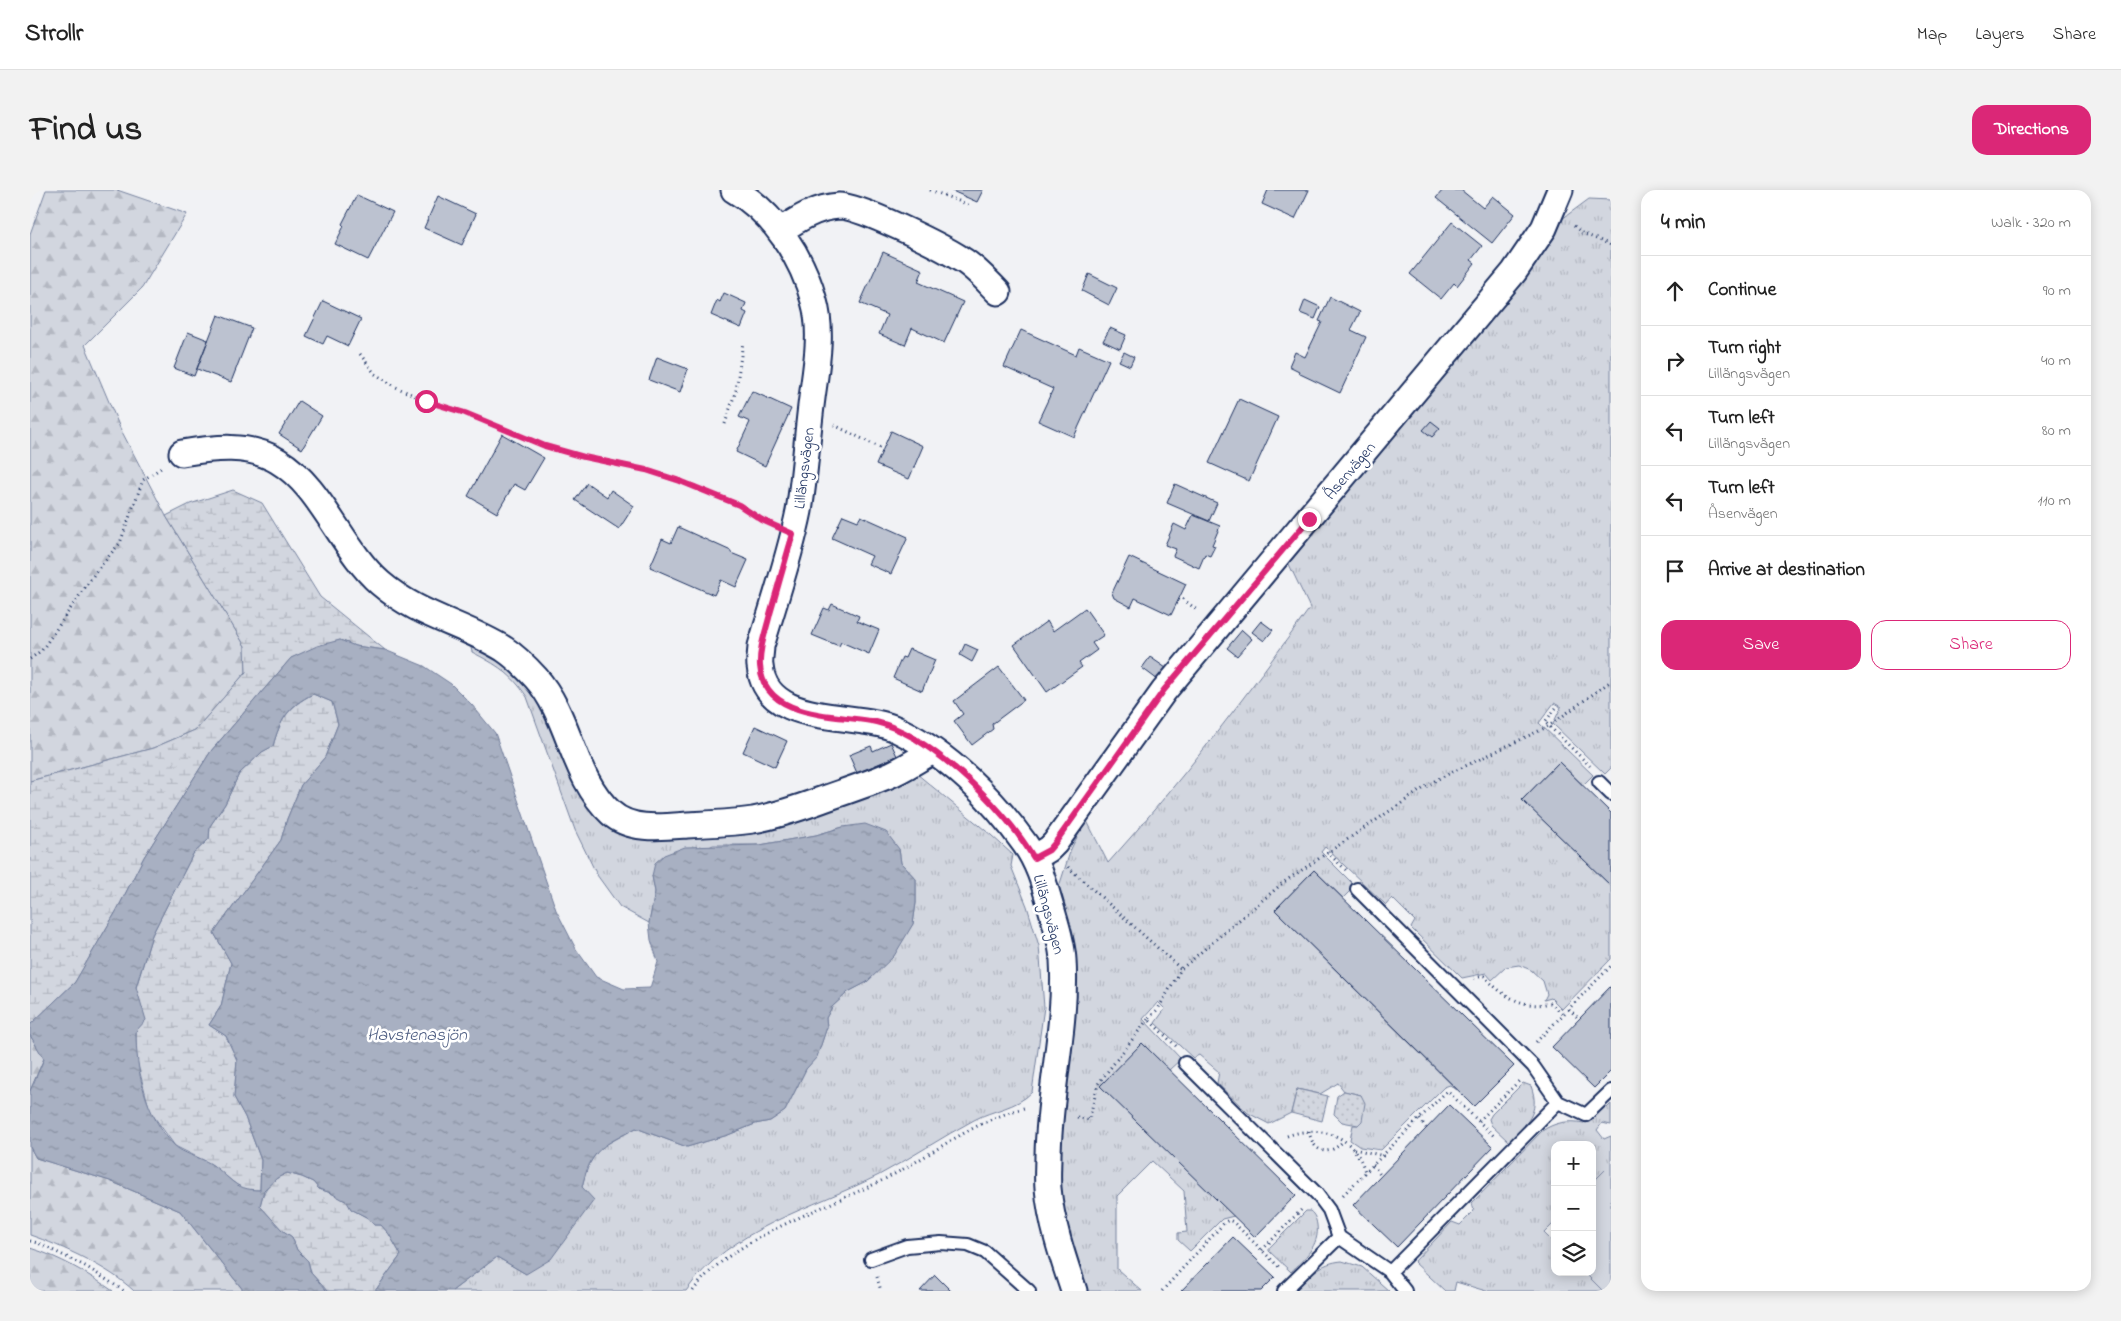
<!DOCTYPE html>
<html lang="en">
<head>
<meta charset="utf-8">
<style>
  :root { --surface:#fff; --page:#f2f2f2; --text:#222; --muted:#767676; --line:#e0e0e0; --accent:#db2777 }
  body { margin:0; font-family:"Indie Flower",sans-serif; background:var(--page); color:var(--text) }
  .controls { position:absolute; right:15px; bottom:15px; display:grid; overflow:hidden; border-radius:10px; box-shadow:0 2px 12px #0003 }
  .controls button { width:45px; height:45px; display:grid; place-items:center; padding:0; border:0; border-bottom:1px solid var(--line); background:var(--surface); color:var(--text); font:25px sans-serif }
  .stop { position:absolute; width:15px; height:15px; margin:-11px; border:4px solid #db2777; border-radius:50%; background:#fff }
  .stop.end { background:#db2777; border-color:#fff; box-shadow:0 1px 5px #0008 }
  .list { margin:0; padding:0; list-style:none }
  h2 { display:flex; justify-content:space-between; align-items:center; height:65px; margin:0; padding:0 20px; font-size:21px }
  h2 small { font-size:16px; font-weight:400; color:var(--muted) }
  .list li { display:grid; grid-template-columns:32px 1fr auto; gap:15px; align-items:center; box-sizing:border-box; height:70px; padding:0 20px; border-top:1px solid var(--line) }
  .list b { display:block; font-size:19px; white-space:nowrap }
  .list p { margin:0; font-size:16px; white-space:nowrap; color:var(--muted) }
  .list em { font-size:16px; font-style:normal; color:var(--muted) }
  .actions { display:flex; gap:10px; padding:15px 20px }
  .actions a { flex:1; padding:11px 0; border:1px solid var(--accent); border-radius:15px; text-align:center; font-size:18px; color:var(--accent) }
  .actions .main { background:var(--accent); color:#fff }
  .icon { flex:none; width:28px; height:28px; fill:none; stroke:currentColor; stroke-width:2; stroke-linecap:round; stroke-linejoin:round }
  .map { position:relative; flex:none; width:1581px; height:1101px; overflow:hidden; border-radius:15px }
  header { display:flex; align-items:center; gap:30px; box-sizing:border-box; height:70px; padding:0 25px; background:var(--surface); border-bottom:1px solid var(--line) }
  header strong { font-size:24px }
  nav { display:flex; gap:28px; margin-inline-start:auto; font-size:18px }
  .intro { display:flex; align-items:center; justify-content:space-between; box-sizing:border-box; height:120px; padding:0 30px }
  h1 { margin:0; font-size:35px }
  .button { padding:12px 22px; border-radius:15px; background:var(--accent); color:#fff; font-size:18px; font-weight:700 }
  main { display:flex; gap:30px; padding:0 30px }
  aside { flex:1; background:var(--surface); border-radius:15px; box-shadow:0 2px 12px #0003 }
  .map>svg:first-child { display:block }
</style>
</head>
<body>
<header>
<strong>Strollr</strong>
<nav><a>Map</a><a>Layers</a><a>Share</a></nav>
</header>
<div class="intro"><h1>Find us</h1><a class="button">Directions</a></div>
<main>
<div class="map">
<svg width="1581" height="1101" viewBox="0 0 1581 1101">
  <defs>
    <pattern id="grass-tufts" width="24" height="20" patternUnits="userSpaceOnUse" patternTransform="scale(1.25)"><rect width="24" height="20" fill="#d2d6df"/><path d="M3 7l-1-3M5 7V3M7 7l1-3M15 17l-1-3M17 17v-4M19 17l1-3" fill="none" stroke="#b4b8c2"/></pattern>
    <pattern id="forest-firs" width="22" height="20" patternUnits="userSpaceOnUse" patternTransform="scale(1.25)"><rect width="22" height="20" fill="#d2d6df"/><path d="M5 1l3.5 6h-7zM16 11l3.5 6h-7z" fill="#b4b8c2"/></pattern>
    <pattern id="wetland-marsh" width="20" height="14" patternUnits="userSpaceOnUse" patternTransform="scale(1.25)"><rect width="20" height="14" fill="#d2d6df"/><path d="M1 5h8M5 5V1M11 12h8M15 12V8" fill="none" stroke="#b4b8c2"/></pattern>
    <pattern id="park-dots" width="8" height="8" patternUnits="userSpaceOnUse" patternTransform="scale(1.25)"><rect width="8" height="8" fill="#d2d6df"/><path d="M2 2h.1M6 6h.1" fill="none" stroke="#b4b8c2" stroke-width="1.8" stroke-linecap="round"/></pattern>
    <pattern id="water-ripples" width="26" height="14" patternUnits="userSpaceOnUse" patternTransform="scale(1.25)"><rect width="26" height="14" fill="#a8b0c2"/><path d="M2 4q2-2 4 0t4 0M15 11q2-2 4 0t4 0" fill="none" stroke="#8890a1"/></pattern>
  </defs>
  <rect width="100%" height="100%" fill="#f1f2f5"/>
  <filter id="ink" filterUnits="userSpaceOnUse"><feTurbulence type="fractalNoise" baseFrequency=".02" numOctaves="2"/><feDisplacementMap in="SourceGraphic" scale="10" xChannelSelector="R" yChannelSelector="G"/><feConvolveMatrix kernelMatrix="1 2 1 2 8 2 1 2 1" color-interpolation-filters="sRGB"/></filter>
  <g filter="url(#ink)">
    <path fill="url(#grass-tufts)" stroke="#76829e" d="M1559 9 1581 10V578L1575 584 1523 534 1531 517 1524 513 1509 533 1563 585 1553 595 1529 572 1492 610 1581 696V769L1532 819 1521 808 1514 810 1517 804 1513 791 1501 780 1489 775 1476 777 1462 790 1456 783 1432 788 1381 738 1385 731 1362 708 1356 715 1295 657 1291 662 1325 696 1313 708 1284 680 1245 720 1427 900 1420 895 1414 897 1351 960 1330 957 1320 950 1323 935H1328L1331 905 1314 901 1308 893 1290 904 1267 899 1261 923 1239 934 1218 923 1187 893 1189 882 1169 865 1163 868 1125 833 1135 819 1128 812 1113 829 1151 869 1139 880 1071 896 1204 1026 1192 1029 1160 1061 1148 1050V1043L1157 1042 1154 1001 1122 971 1087 1006V1079L1112 1101H1055L1037 1040 1031 1005 1030 948 1033 915 1047 806 1043 769 1027 703 1041 659 1056 629 1078 673C1151 592 1216 506 1280 418L1256 368 1492 85 1532 29Z
      M439 449 468 464 504 500 552 602 641 645 881 579 961 645 983 665 981 676 997 716 1009 756 1014 817 1002 902C987 918 962 920 944 930 912 947 881 968 849 985 783 1018 700 1038 656 1101H422L467 1067 496 1084 552 997 557 977 570 958 606 938 657 957 698 945 725 934 740 931 755 921 776 879 787 866 797 837 796 828 802 817 818 802 837 792 883 734 886 713V689L871 673 869 659 813 637 786 645 730 655H683L622 686 625 702 619 733 590 717 567 685 545 640 497 507C481 483 467 475 442 462Z
      M1493 893 1501 896C1511 923 1496 934 1479 952L1461 935 1459 929 1462 924Z
      M1581 914V935L1572 933 1567 940 1574 949 1581 946V974L1562 993V955H1525V1032L1514 1043 1525 1054V1082H1554L1573 1101H1456L1426 1092 1424 1101H1415L1384 1072 1422 1032 1430 1035 1444 1021 1442 1013 1512 941C1525 932 1539 930 1554 933L1573 915 1577 918Z
      M1276 1021H1280C1285 1025 1286 1029 1287 1035 1290 1056 1274 1068 1261 1082L1239 1061V1058Z
      M1312 1071 1332 1077 1359 1101H1265C1279 1085 1290 1073 1312 1071Z"/>
    <path fill="url(#forest-firs)" stroke="#76829e" d="M16 0H87L157 24 112 98 55 155 90 238 136 326 215 456 216 482 165 540 123 558 0 591V44Z
      M0 845 14 868 0 901Z
      M0 957 6 968 80 991 150 1021 214 1101H104C80 1078 32 1056 0 1045Z
      M0 1058C30 1067 57 1083 83 1101H0Z"/>
    <path fill="url(#wetland-marsh)" stroke="#76829e" d="M203 300 232 313 290 407 355 460 325 456 310 450 261 468 181 561 114 667 87 720 45 792 0 835V591L123 558 165 540 216 482 215 456 136 326 160 314Z
      M283 504 302 512 308 534 295 567 271 595 257 629 251 650 184 743 201 773 191 816 179 835 196 846 207 870 204 907 215 927 231 970 230 1000H213L181 974 145 956 120 921 106 868V798L122 745 163 664 179 649 180 636 195 614 209 584 232 562 243 556C250 530 258 517 283 504Z
      M257 983 272 987 283 992 289 999 301 1003 318 1012 321 1019 338 1028 344 1035H351L359 1044 371 1065 345 1101H297L281 1083 278 1071 267 1060 262 1047 252 1040 230 1016C234 997 240 991 257 983Z"/>
    <path fill="url(#park-dots)" stroke="#76829e" d="M1267 899 1298 906 1292 931 1261 923Z
      M1314 901 1331 905 1335 913 1332 931 1328 935 1312 932 1304 924 1307 906Z"/>
    <path fill="#d2d6df" stroke="#76829e" d="M1581 974V1101H1573L1554 1082H1562V993Z"/>
    <path fill="url(#water-ripples)" stroke="#707c9a" fill-rule="evenodd" d="M310 450 325 456 355 460 394 476 421 494 442 515 465 543 526 720 546 759 566 787 594 799 620 798 628 772 621 750 619 733 625 702 622 686 625 673 634 665 655 657 730 655 786 645 813 637 835 634 856 642 869 659 871 673 886 689V713L883 734 864 766 837 792 818 802 802 817 796 828 797 837 787 867 776 879 755 921 740 931 725 934 698 945 657 957 606 938C573 956 561 958 552 997L564 1010 521 1069 496 1084 467 1067 422 1101H345L371 1065 359 1044 351 1035H344L338 1028 321 1019 317 1012 301 1003 289 999 283 992 272 987 257 983 247 988 234 1000 230 1016 252 1040 262 1047 267 1060 278 1071 281 1083 297 1101H214L150 1021 80 991 6 968 0 957V901L14 869 0 845V835L45 792 87 720 114 667 181 561 261 468 287 456ZM283 504 302 512 308 534 295 567 271 595 257 629 251 650 184 743 201 773 191 816 179 835 196 846 207 870 204 907 215 927 231 970 230 1000C203 1000 201 987 181 974 170 967 153 964 144 955 115 925 106 881 106 841L116 830 106 797 122 745 163 664 179 649 180 636 195 614 209 584 232 562 243 556C250 530 258 516 283 504Z"/>
    <path fill="#bcc2d0" stroke="#1b2f5e" d="M920 0H953L947 12Z
      M1238 0H1279L1265 29 1232 14Z
      M1413 0H1431L1453 18 1463 6 1485 24 1462 53 1406 8Z
      M327 5 363 22 338 70 305 54 314 36 312 34Z
      M408 6 446 24 432 55 394 38Z
      M1422 32 1452 56 1441 70 1445 73 1427 96 1424 93 1411 109 1380 84Z
      M853 62 893 80 888 92 933 112 914 153 882 138 875 155 849 144 857 125 830 113Z
      M1059 84 1087 98 1079 115 1052 101Z
      M694 103 716 113 713 121 717 123 711 138 681 125 687 110 690 112Z
      M1300 107 1330 122 1321 140 1336 147 1310 203 1268 183 1269 181 1259 176 1265 162 1275 167 1292 132 1289 131Z
      M1275 110 1290 117 1285 129 1270 123Z
      M293 111 331 129 318 156 297 146 293 154 276 146Z
      M188 125 222 138 201 192 167 179Z
      M1080 138 1096 145 1090 159 1073 151Z
      M991 140 1046 165 1049 157 1079 170 1044 247 1008 231 1023 199 974 177Z
      M158 142 178 150 164 186 144 178Z
      M1094 162 1104 167 1100 176 1089 171Z
      M627 167 658 179 650 202 619 190Z
      M722 201 761 219 735 276 706 262 720 232 709 227Z
      M1209 209 1248 227 1219 291 1179 273Z
      M269 211 292 226 272 259 249 244Z
      M1401 231 1410 238 1402 247 1393 240Z
      M861 241 893 256 879 289 846 275Z
      M472 244 514 268 495 300 484 294 467 323 438 306Z
      M557 293 577 307 581 300 604 316 589 339 545 310Z
      M1145 294 1187 313 1179 331 1137 313Z
      M813 325 828 331 831 326 878 347 861 384 838 374 842 366 802 348Z
      M1163 325 1190 336 1182 355 1185 356 1180 366 1175 364 1169 378 1143 366 1146 359 1135 355 1144 334 1156 340Z
      M648 337 701 361V363L718 370 706 397 691 390 684 405 620 377 632 349 641 353Z
      M1099 367 1156 394 1141 425 1105 408 1101 417 1084 408 1082 403Z
      M802 414 829 426 827 431 849 440 839 464 811 452 809 456 782 445 794 418 799 420Z
      M1055 418 1074 445 1062 453 1067 460 1049 473 1052 477 1017 502 984 455 1017 431 1023 441Z
      M1231 431 1243 440 1234 451 1222 442Z
      M1212 440 1222 449 1207 466 1197 458Z
      M935 454 948 460 942 472 930 465Z
      M879 459 905 470 892 501 863 488 872 467 875 468Z
      M1120 467 1136 478 1128 490 1112 478Z
      M969 477 994 510 962 534 963 539 942 555 924 531 933 524 924 511Z
      M725 536 757 551 745 577 713 562Z
      M861 553 867 566 827 583 819 565 841 556 843 561Z
      M1529 572 1581 623V696L1492 610Z
      M1284 680 1484 876 1444 916 1245 720Z
      M1581 796V881L1564 898 1522 857Z
      M1112 853 1266 1005 1225 1047 1070 896Z
      M1419 915 1463 957 1367 1057 1323 1015Z
      M1203 1047 1245 1087 1231 1101H1151Z
      M905 1085 921 1101H890Z"/>
    <g fill="none" stroke-linecap="round" stroke-linejoin="round">
      <g stroke="#1b2f5e" stroke-width="16">
        <path id="service" d="M1569 592 1581 604
          M1327 699 1503 876 1528 912 1556 925 1581 901
          M1155 873 1287 1004 1299 1020 1309 1047 1360 1082 1375 1101
          M841 1069 877 1056 911 1053 938 1055 955 1062 999 1101
          M1360 1082 1528 912
          M1254 1101 1309 1047"/>
      </g>
      <g stroke="#1b2f5e" stroke-width="29">
        <path id="minor" d="M704 0C744 23 772 67 784 111 793 141 786 178 782 208 777 246 775 284 769 321 760 366 744 412 731 456 731 462 729 470 730 476 736 539 828 520 868 540 918 564 963 609 995 654 1008 672 1014 693 1020 714 1025 732 1032 751 1033 770 1037 835 1019 900 1018 965 1018 976 1017 987 1018 998 1021 1033 1033 1068 1044 1101
          M750 41C768 29 787 17 809 16 830 16 911 56 931 69 945 77 956 90 968 102
          M152 263C183 258 219 253 248 271 291 296 312 360 350 393 388 426 434 434 474 459 486 467 496 477 506 488 540 526 542 587 581 623 600 641 632 637 657 635 679 634 701 633 723 630 746 626 769 618 791 610 813 602 835 595 857 586 873 580 888 569 903 561
          M1004 668 1019 659 1025 653 1134 501 1484 82 1514 38 1530 0"/>
      </g>
      <path stroke="#1b2f5e" stroke-width="3" stroke-dasharray="1 4" stroke-linecap="butt" d="M900 0 939 15
        M1544 36 1552 43 1581 55
        M330 164 345 184 366 197 396 211 435 223 515 256 554 267 616 280 650 291 709 315 739 333
        M695 234 706 200 713 152
        M804 235 853 259
        M1153 409 1168 421
        M0 469 12 460 67 380 90 353 113 290 131 278
        M1526 518 1515 532 1560 576
        M1297 662 1318 682
        M1038 677 1151 779
        M1444 788 1454 786C1471 805 1494 820 1520 813L1533 824
        M1539 819 1549 829
        M1506 852 1581 776
        M1146 856 1118 829 1128 819 1151 779 1254 692 1406 590 1519 536 1581 491
        M1047 927 1059 930 1068 894 1118 829
        M1390 929 1396 938
        M1449 931 1489 891
        M1279 941C1283 964 1300 967 1314 950
        M1257 946C1290 934 1325 945 1335 982
        M1324 959 1354 966
        M1343 975 1351 986
        M1313 1005 1417 901 1465 947
        M0 1051 8 1053 57 1077 94 1101
        M1232 1060 1273 1018
        M847 1087 851 1101
        M663 1101C700 1048 797 1018 855 989 902 965 943 931 994 918
        M1132 1101 1195 1032 1199 1030 1203 1032 1249 1077"/>
      <use href="#service" stroke="#fff" stroke-width="12"/>
      <use href="#minor" stroke="#fff" stroke-width="25"/>
    </g>
  </g>
  <g fill="none" stroke-linecap="round" stroke-linejoin="round" filter="url(#ink)">
    <path stroke="#db2777" stroke-width="6" d="M396 211 435 223 515 256 554 267 616 280 650 291 709 315 732 330 763 344C755 370 748 397 740 424 736 441 729 458 730 476 734 530 808 524 846 532 859 535 872 541 884 548 929 576 977 623 1004 668L1019 660 1025 653 1134 500 1279 329"/>
  </g>
  <g text-anchor="middle" stroke-width="5" stroke-linejoin="round" paint-order="stroke">
    <g font-size="16" fill="#1b2f5e" stroke="#fff">
      <text transform="translate(773 278) rotate(-83)" y="6">Lillängsvägen</text>
      <text transform="translate(1319 280) rotate(-50)" y="6">Åsenvägen</text>
      <text transform="translate(1020 724) rotate(75)" y="6">Lillängsvägen</text>
    </g>
    <g font-size="18" font-style="italic" fill="#4c5c81" stroke="#fff">
      <text x="387" y="850">Havstenasjön</text>
    </g>
  </g>
</svg>
<div class="controls">
<button>+</button>
<button>−</button>
<button><svg class="icon" aria-label="layers" viewBox="0 0 24 24"><path d="M12 4l9 5-9 5-9-5zM3 14l9 5 9-5"/></svg></button>
</div>
<div class="stop" style="left:396px;top:211px"></div>
<div class="stop end" style="left:1279px;top:329px"></div>
</div>
<aside>
<h2>4 min<small>Walk · 320 m</small></h2>
<ul class="list">
<li><svg class="icon" aria-label="ahead" viewBox="0 0 24 24"><path d="M12 20V5M6 11l6-6 6 6"/></svg><div><b>Continue</b></div><em>90 m</em></li>
<li><svg class="icon" aria-label="right" viewBox="0 0 24 24"><path d="M7 20v-9h11M14 6l5 5-5 5"/></svg><div><b>Turn right</b><p>Lillängsvägen</p></div><em>40 m</em></li>
<li><svg class="icon" aria-label="left" viewBox="0 0 24 24"><path d="M17 20v-9H6M10 6l-5 5 5 5"/></svg><div><b>Turn left</b><p>Lillängsvägen</p></div><em>80 m</em></li>
<li><svg class="icon" aria-label="left" viewBox="0 0 24 24"><path d="M17 20v-9H6M10 6l-5 5 5 5"/></svg><div><b>Turn left</b><p>Åsenvägen</p></div><em>110 m</em></li>
<li><svg class="icon" aria-label="arrive" viewBox="0 0 24 24"><path d="M6 21V4h12l-3 4 3 4H6"/></svg><div><b>Arrive at destination</b></div></li>
</ul>
<div class="actions"><a class="main">Save</a><a>Share</a></div>
</aside>
</main>
</body>
</html>
